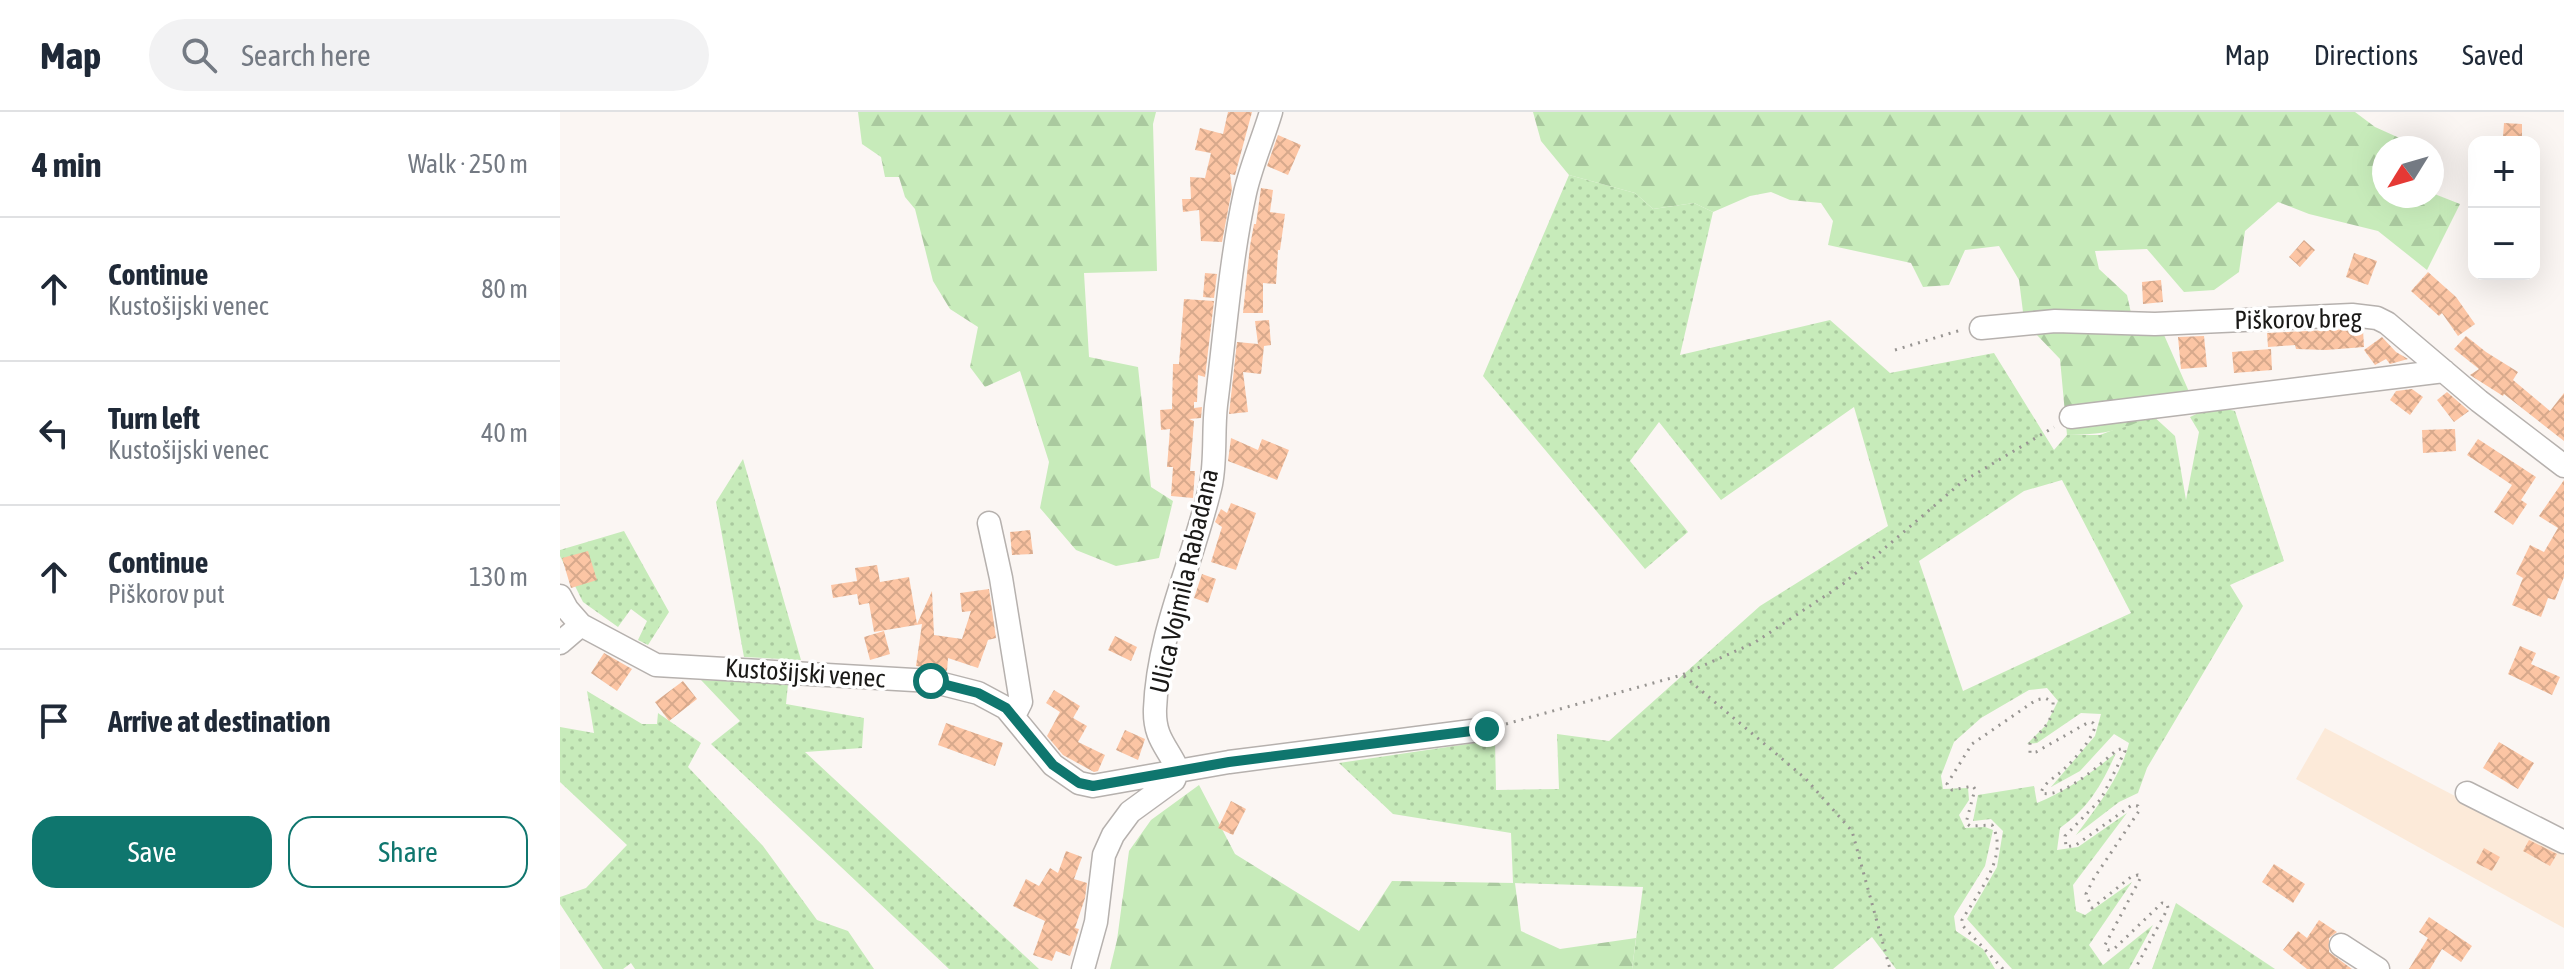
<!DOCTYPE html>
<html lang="en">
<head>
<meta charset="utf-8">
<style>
  :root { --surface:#fff; --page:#f2f2f3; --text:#1f2937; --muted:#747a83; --line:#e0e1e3; --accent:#0f766e }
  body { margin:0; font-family:"Asap Condensed",sans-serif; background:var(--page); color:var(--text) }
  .controls { position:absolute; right:24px; top:24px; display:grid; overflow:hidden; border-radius:16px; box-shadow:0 8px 32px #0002 }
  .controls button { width:72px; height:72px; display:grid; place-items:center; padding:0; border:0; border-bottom:2px solid var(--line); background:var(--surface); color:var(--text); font:40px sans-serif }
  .compass { position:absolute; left:1812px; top:24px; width:72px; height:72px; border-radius:50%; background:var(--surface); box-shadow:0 8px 32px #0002; rotate:233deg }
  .stop { position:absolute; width:24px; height:24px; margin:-18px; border:6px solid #0f766e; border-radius:50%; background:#fff }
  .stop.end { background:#0f766e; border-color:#fff; box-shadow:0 2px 8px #0008 }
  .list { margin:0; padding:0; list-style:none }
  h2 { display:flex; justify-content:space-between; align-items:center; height:104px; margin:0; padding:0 32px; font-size:34px }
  h2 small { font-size:26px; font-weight:400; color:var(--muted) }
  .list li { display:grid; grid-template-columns:52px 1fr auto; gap:24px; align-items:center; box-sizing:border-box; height:144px; padding:0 32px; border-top:2px solid var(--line) }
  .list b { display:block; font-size:30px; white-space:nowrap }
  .list p { margin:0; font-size:26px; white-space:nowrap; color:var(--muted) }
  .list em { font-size:26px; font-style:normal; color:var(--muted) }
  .actions { display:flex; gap:16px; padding:24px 32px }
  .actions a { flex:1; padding:18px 0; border:2px solid var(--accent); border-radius:24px; text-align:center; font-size:28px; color:var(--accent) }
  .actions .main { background:var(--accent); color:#fff }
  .icon { flex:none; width:44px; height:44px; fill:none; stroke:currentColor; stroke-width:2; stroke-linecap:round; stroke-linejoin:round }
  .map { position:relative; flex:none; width:2004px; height:857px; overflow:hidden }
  header { display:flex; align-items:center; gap:48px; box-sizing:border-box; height:112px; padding:0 40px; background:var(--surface); border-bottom:2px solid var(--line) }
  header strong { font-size:38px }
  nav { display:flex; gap:44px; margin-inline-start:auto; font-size:28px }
  .search { width:560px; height:72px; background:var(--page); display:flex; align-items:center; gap:20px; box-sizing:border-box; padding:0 28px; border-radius:44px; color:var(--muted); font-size:30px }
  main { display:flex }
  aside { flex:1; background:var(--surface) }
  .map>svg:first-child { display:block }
</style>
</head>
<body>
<header>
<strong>Map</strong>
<div class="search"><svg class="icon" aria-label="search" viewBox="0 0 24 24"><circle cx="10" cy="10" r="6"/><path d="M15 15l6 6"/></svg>Search here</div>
<nav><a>Map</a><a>Directions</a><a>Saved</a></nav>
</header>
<main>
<aside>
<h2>4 min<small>Walk · 250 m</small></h2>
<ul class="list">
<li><svg class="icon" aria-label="ahead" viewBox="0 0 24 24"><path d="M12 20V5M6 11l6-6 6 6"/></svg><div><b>Continue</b><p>Kustošijski venec</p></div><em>80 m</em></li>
<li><svg class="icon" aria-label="left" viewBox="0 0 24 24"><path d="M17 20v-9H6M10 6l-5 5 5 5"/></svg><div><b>Turn left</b><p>Kustošijski venec</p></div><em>40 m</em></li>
<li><svg class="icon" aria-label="ahead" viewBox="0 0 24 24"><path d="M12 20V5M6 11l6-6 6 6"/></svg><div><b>Continue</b><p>Piškorov put</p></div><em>130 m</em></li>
<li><svg class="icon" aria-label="arrive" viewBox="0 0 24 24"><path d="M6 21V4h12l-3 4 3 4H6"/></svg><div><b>Arrive at destination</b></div></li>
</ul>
<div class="actions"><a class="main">Save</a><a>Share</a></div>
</aside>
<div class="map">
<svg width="2004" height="857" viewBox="0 0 2004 857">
  <defs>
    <pattern id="grass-dots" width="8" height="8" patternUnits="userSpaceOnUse" patternTransform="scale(2)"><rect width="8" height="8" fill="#c7ebba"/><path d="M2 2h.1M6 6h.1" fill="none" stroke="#aac99f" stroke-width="1.8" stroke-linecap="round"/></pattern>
    <pattern id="forest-firs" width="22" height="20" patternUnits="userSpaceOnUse" patternTransform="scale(2)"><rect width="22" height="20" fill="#c7ebba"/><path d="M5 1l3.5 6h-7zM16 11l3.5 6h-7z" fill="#aac99f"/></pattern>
    <pattern id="building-cross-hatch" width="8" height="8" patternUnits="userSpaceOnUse" patternTransform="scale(2)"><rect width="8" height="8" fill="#fcc5a4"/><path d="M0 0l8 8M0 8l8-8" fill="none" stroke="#d7a98c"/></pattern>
  </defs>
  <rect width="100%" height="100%" fill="#fbf6f3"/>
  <path fill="#fcead9" d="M1765 616 2004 741V816L1736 667Z"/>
  <path fill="url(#grass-dots)" fill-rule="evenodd" d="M1009 63 1075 81 1093 97 1134 91 1153 100 1120 243 1270 208 1330 261 1434 241 1494 338 1507 323H1540L1592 303 1615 324 1626 388 1639 320 1630 305 1653 294 1675 299 1724 449 1670 473 1683 494 1587 656 1578 681 1559 690 1516 723C1537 695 1560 666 1569 631L1554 622 1520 659 1491 675 1535 624 1541 602 1521 601 1477 631 1467 632 1486 613 1498 589 1487 576 1469 578 1421 606 1394 630 1381 664 1383 677 1408 676 1409 688 1399 703 1405 716 1425 715 1433 718 1425 754 1394 804 1396 819 1423 837 1435 857H1336L1312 825 1273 857H1072L1083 775 953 771 951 721 833 702 779 651 935 628 936 678 999 677 997 622 1049 629 1200 494 1328 414 1294 295 1161 388 1099 310 1070 349 1128 420 1085 457 923 264ZM1502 368 1571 501 1403 579 1359 449 1464 379Z
    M183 347 241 548 184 545 156 390Z
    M64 419 109 500 88 533 78 528 87 509 71 497 58 515 23 490 0 444V438Z
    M141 568 228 572 226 592 304 606 302 636 245 640 479 857H389L151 632 180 609Z
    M27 579 82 612H97L98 601 141 631 128 655 203 734 257 808 288 819 314 857H75L71 851 63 857H43L0 792V785L26 776 67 733 0 670V615L34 621Z
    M1556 641C1542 672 1529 696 1500 716L1497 738 1518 735 1567 701 1513 773 1516 799 1525 803 1572 770 1529 833 1543 853 1593 813 1569 857H1452L1407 807 1437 755 1443 719 1431 707 1413 709 1418 683 1474 674 1477 691C1507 679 1531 661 1556 641Z
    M1616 791 1715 857H1592Z"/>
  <path fill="url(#forest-firs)" d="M298 0H596L593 12 597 159 524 161 529 245 578 255 591 375 613 389 599 446 556 454 516 438 480 396 489 350 460 259 425 275 410 255 418 215 390 197 373 169 355 97 345 85 339 65H325L321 45 302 32Z
    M973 0H1795L1815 15 1855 33 1856 36H1824V84H1872V81L1900 92 1867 158 1818 119 1749 102 1718 90 1685 119 1679 160 1654 178 1624 180 1587 137 1535 139 1539 157 1567 183 1573 210 1597 207 1630 282C1582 309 1564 323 1507 323L1500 247 1476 222 1463 200 1459 168 1439 134 1405 138 1389 173 1363 175 1351 151 1268 133 1273 109 1261 91 1230 88 1211 80 1190 84 1153 100 1134 91 1093 97 1075 81 1009 63 981 29Z
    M639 673 675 742 799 819 832 769 955 771 961 819 1000 837 1076 826 1072 857H550L557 828 569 739 591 708Z"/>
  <path fill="url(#building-cross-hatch)" d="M668 0H692L675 63 670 62 672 77 662 130 641 129 639 98 623 100 622 87H631L630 65 645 66 651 41 635 38 640 16 663 22Z
    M1944 11 1962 12V26L1943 25Z
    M718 23 741 33 728 63 707 54Z
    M701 76 713 78 710 100 725 102 720 138H718L716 172 703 171V201H683L690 134 694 112H696Z
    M1744 128 1755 138 1740 155 1729 145Z
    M1794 141 1817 149 1808 173 1786 165Z
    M1868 160 1896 185 1915 212 1898 224 1882 201 1879 204 1851 179Z
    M645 161 657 162 654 186 643 185Z
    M1601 168 1603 190 1583 192 1582 170Z
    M624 187 654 189 645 265 638 263 637 290H634V296L642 295 641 306 629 307 634 309 630 359H635L633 386 611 384 613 355H607L610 317 601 318 600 298 612 297 613 252H619Z
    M709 208 711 233 704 234 701 262 683 260 688 300 669 302 677 230 698 232 695 209Z
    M1791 217 1803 218 1804 235 1766 238 1736 237 1735 233 1708 235 1707 221Z
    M1644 224 1647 255 1621 257 1618 225Z
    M1906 224 1926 240 1958 260 1953 268 1990 299 2004 281V329L1944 282 1943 284 1910 263 1919 257 1894 237Z
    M1822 225 1836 240 1848 247 1830 252 1826 247 1815 253 1804 238Z
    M1711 237 1712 258 1674 261 1672 240Z
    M1852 277 1863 285 1850 303 1830 288 1836 279Z
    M1887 280 1909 299 1894 310 1877 288Z
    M1895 317 1896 339 1863 341 1862 318Z
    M671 326 698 338 702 327 729 338 717 368 668 349Z
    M1918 327 1976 365 1961 388 1967 392 1953 413 1934 400 1952 373 1907 343Z
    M2004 368V465L1995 488 1988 486 1981 505 1952 493 1963 466 1956 462 1970 433 1984 440 1998 416 1979 404Z
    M671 391 696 401 676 458 651 450 662 415 655 410 658 403 661 397 667 401Z
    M470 418 473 442 452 443 450 420Z
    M28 439 37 468 11 476 2 446Z
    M317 453 320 470 349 465 357 512 372 479 374 523 402 527 411 499 402 500 400 481 429 477 436 526 428 528 418 556 388 546 387 559 356 554 362 512 314 520 309 491 299 493 297 482 273 486 271 473 297 469 295 456Z
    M642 462 656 467 648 491 634 486Z
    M324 519 330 542 310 548 304 525Z
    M555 524 577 535 571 549 548 538Z
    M1960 534 1976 541 1971 552 2000 565 1992 583 1948 562Z
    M44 541 72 557 57 579 31 561Z
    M123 569 137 587 109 609 95 590Z
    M494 578 520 594 513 606 527 614 518 630 545 643 538 659 534 660 503 643 487 624 500 600 486 591Z
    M386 611 443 631 435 654 378 633Z
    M565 618 585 627 578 648 556 638Z
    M1939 630 1974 651 1958 677 1923 656Z
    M671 689 686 697 673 723 658 716Z
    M1969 728 1997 742 1990 754 1963 739Z
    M1924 736 1940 745 1932 759 1916 751Z
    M506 739 522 745 514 767 527 771 525 786 515 816 519 817 510 844 496 839 492 849 473 843 485 809 453 794 466 767 479 774 490 756 498 761Z
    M1714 752 1745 772 1733 791 1702 770Z
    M1869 805 1912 834 1901 850 1882 837 1870 857H1849L1868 826 1859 820Z
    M1759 808 1777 820 1769 826V840L1792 857H1747L1723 838 1738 819 1747 826Z"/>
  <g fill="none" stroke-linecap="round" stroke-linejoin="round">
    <g stroke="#b6b1ae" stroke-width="25">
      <path id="minor" d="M1421 216 1495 209 1595 212 1792 203 1817 206 1827 211 1919 289 2004 354
        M1511 305 1884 259
        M429 411 441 466 461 590 454 604
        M0 484 7 497 21 513 96 553 371 569 418 581 446 596 493 653 519 671 533 674 669 650 927 617
        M0 531 21 513
        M618 658C607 634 594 626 595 597 598 518 634 448 651 372 656 347 653 319 656 293 665 223 670 150 685 81 691 54 703 27 711 0
        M1907 681 2004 730
        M1781 833 1818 857
        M523 857 536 810 544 743 553 723 570 700 614 668 618 658"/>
    </g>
    <path stroke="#989592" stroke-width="3" stroke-dasharray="2 6" stroke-linecap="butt" d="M1335 238 1401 218
      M1124 564 1246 667 1292 719 1330 857
      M946 612 1122 563 1194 531 1283 472 1402 370 1494 315
      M1443 857 1403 814 1402 808C1417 782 1450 744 1432 713L1410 714 1406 711 1415 677 1413 674 1392 678 1387 672 1412 632 1476 588 1485 586 1493 590C1494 609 1483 617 1470 631V641L1476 640 1529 610 1533 611 1535 615C1530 630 1515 647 1503 658 1495 666 1484 670 1481 681 1504 687 1540 652 1557 638L1564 636 1565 639 1541 687 1505 724 1506 735 1516 733 1572 693 1578 694 1579 699 1534 766 1526 782 1532 796 1571 765 1578 763 1581 765 1545 833 1548 838 1554 837 1602 791 1607 792 1608 796 1575 857"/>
    <use href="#minor" stroke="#fff" stroke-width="22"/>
  </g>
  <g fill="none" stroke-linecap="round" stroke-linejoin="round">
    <path stroke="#0f766e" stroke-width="10" d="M371 569 418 581 446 596 493 653 519 671 533 674 669 650 927 617"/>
  </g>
  <g text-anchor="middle" stroke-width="7" stroke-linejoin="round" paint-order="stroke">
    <g font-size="26" fill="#1a1917" stroke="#fff">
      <text transform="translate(1738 207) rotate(-1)" y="9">Piškorov breg</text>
      <text transform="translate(624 469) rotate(-77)" y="9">Ulica Vojmila Rabadana</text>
      <text transform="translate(245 561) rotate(4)" y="9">Kustošijski venec</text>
    </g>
  </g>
</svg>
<div class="controls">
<button>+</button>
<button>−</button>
</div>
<svg class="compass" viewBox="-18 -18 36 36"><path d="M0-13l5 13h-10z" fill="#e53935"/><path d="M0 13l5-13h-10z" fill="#747a83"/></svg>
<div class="stop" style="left:371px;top:569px"></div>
<div class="stop end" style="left:927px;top:617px"></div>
</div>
</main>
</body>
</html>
